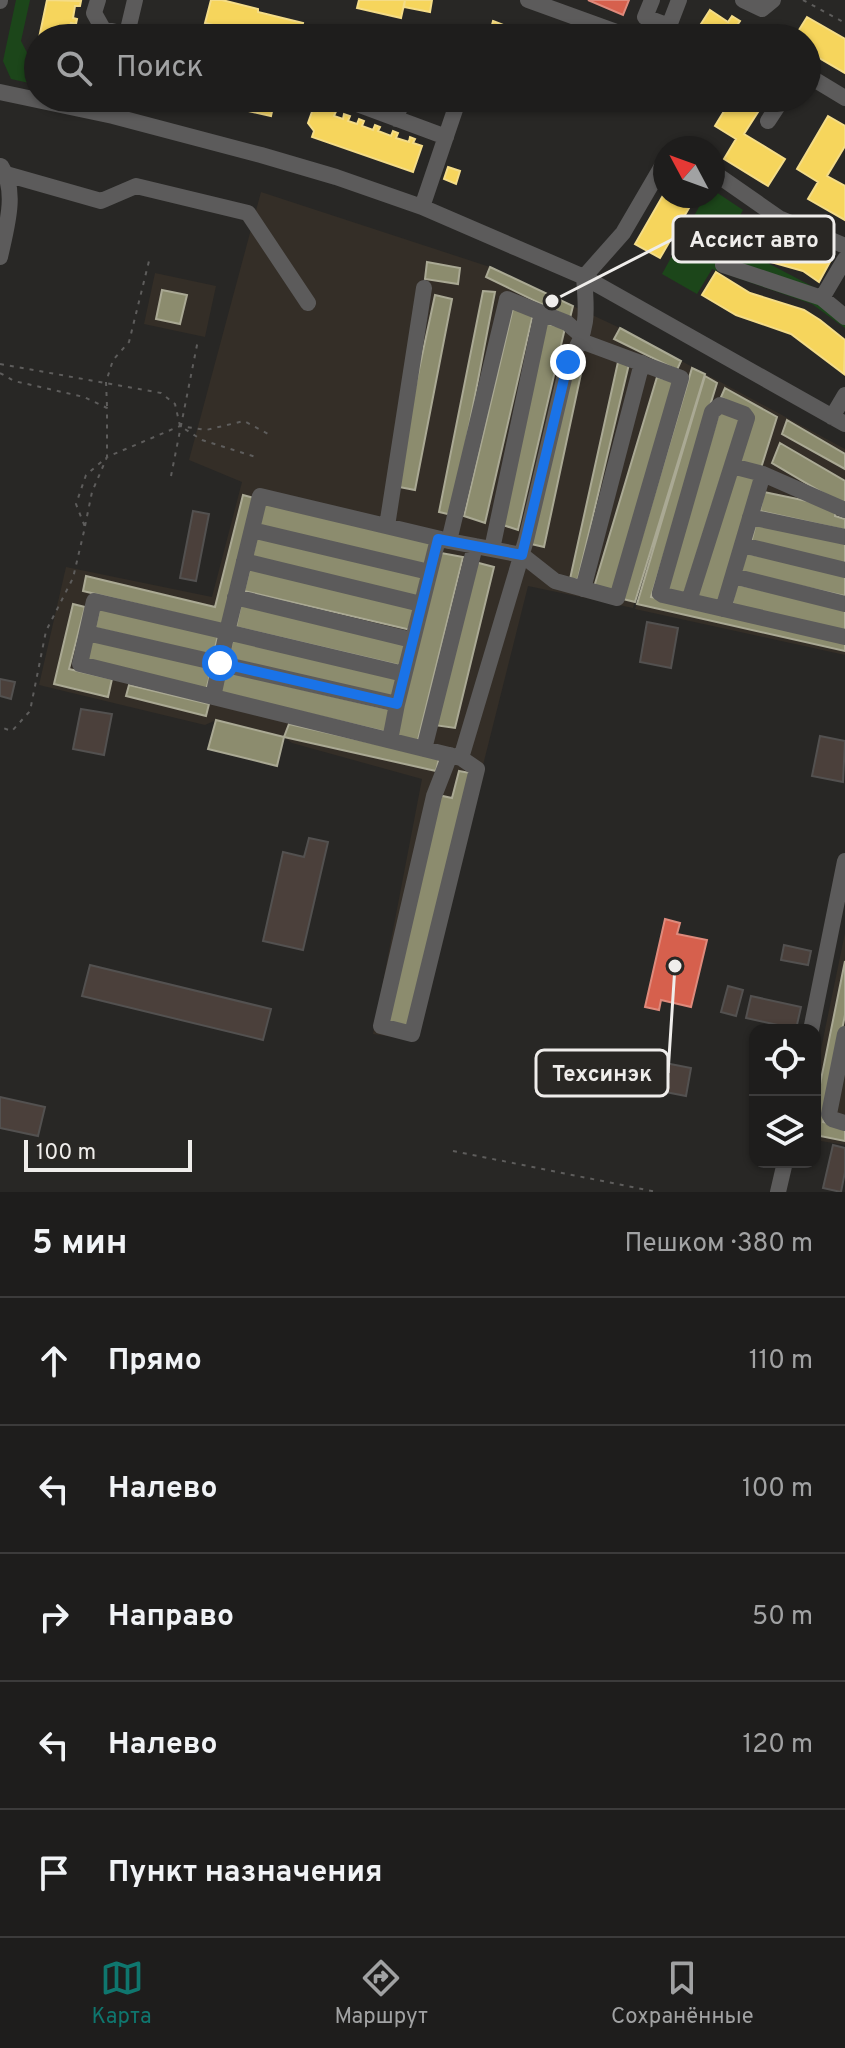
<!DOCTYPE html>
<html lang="ru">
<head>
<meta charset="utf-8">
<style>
  :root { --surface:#1e1d1c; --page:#2b2a29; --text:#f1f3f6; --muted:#a1a2a3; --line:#3c3b3b; --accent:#0f766e }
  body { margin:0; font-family:Overpass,sans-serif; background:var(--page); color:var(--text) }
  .controls { position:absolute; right:24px; bottom:24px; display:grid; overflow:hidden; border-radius:16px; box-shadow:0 2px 6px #0004 }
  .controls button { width:72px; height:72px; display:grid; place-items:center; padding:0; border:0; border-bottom:2px solid var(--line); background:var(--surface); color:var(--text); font:40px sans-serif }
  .compass { position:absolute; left:653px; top:136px; width:72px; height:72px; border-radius:50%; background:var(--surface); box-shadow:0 2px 6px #0004; rotate:311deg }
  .scale { position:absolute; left:24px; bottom:20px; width:168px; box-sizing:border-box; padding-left:8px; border:4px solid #efedeb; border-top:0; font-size:22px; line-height:28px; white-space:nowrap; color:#efedeb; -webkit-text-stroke:6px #292724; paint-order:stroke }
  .stop { position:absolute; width:24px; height:24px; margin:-18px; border:6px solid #1a73e8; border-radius:50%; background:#fff }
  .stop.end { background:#1a73e8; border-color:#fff; box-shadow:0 2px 8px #0008 }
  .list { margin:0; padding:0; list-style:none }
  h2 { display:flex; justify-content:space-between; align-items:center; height:104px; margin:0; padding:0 32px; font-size:34px }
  h2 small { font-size:26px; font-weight:400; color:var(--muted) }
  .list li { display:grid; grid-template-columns:52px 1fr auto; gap:24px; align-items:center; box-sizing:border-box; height:128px; padding:0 32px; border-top:2px solid var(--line) }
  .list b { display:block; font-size:30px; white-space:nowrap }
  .list em { font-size:26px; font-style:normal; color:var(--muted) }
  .icon { flex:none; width:44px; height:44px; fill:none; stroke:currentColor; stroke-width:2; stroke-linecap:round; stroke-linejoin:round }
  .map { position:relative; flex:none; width:845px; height:1192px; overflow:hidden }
  .search { position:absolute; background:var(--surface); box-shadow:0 2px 6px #0004; left:24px; right:24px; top:24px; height:88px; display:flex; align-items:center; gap:20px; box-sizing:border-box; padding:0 28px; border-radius:44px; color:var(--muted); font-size:30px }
  .sheet { height:744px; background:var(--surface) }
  nav { display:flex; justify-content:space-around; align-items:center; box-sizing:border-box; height:112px; border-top:2px solid var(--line); background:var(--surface); font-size:22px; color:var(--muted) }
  nav a { display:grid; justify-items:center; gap:4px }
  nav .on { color:var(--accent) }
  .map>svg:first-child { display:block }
</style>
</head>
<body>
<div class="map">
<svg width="845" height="1192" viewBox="0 0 845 1192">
  <rect width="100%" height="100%" fill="#282725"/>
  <path fill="#342e27" d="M261 192 490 267 620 328 845 449V655L635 609 689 424 633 608 528 586 414 1040 373 1034 422 779 292 743 284 737 216 720 205 725 39 685 66 567 212 597 242 482 189 460Z
    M155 273 216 286 205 337 144 324Z
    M845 933V1145L815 1140V1078Z"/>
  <path fill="#1c461a" d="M16 0H30L21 41 38 74V85L11 79 3 61Z
    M713 190 743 210 726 241 821 291 845 308V328L812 304 712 269 697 294 662 274 705 196H713Z"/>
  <path fill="#f6d55c" stroke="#f4dc87" stroke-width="2" d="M47 0 81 1 80 6H75L73 18 77 19 76 24 71 23 68 38H39Z
    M211 0H222L258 9V12L303 23 299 38H251V34L205 23Z
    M359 0H405L401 18 357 8Z
    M405 0H432L430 12 404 7Z
    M710 10 728 22 732 16 740 21 736 27 751 38H692Z
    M807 17 845 39V73L807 51V38H794Z
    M493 21 511 28 507 38 490 32Z
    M543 26 559 32 561 28 567 30 566 33 579 38H539Z
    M215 98H275L271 116 230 107 231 102Z
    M732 98H767L744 134 785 159 768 186 724 159 736 139 715 126Z
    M320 103 337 109 334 116 343 119 344 114 350 116 348 121 357 124 359 119 364 121 362 126 373 130 375 125 380 127 378 131 391 136 393 131 398 133 396 138 409 142 410 137 415 139 413 143 422 146 413 172 312 137 314 131 308 123 313 109 317 111Z
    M828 116 845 126V146L827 176 845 186V220L808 199 818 182 797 169Z
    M448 167 460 171 456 184 444 179Z
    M665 192V196H696L660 258 635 244Z
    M744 220 775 238 814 249 831 260 819 282 803 271 764 260 732 241Z
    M716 272 750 293 804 310 820 320 845 340 844 374 791 334 736 315 702 295Z"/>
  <path fill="#d6604d" stroke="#de8a7c" stroke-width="2" d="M588 0H629L623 15Z
    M665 919 680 923 677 934 707 940 691 1007 661 1000 659 1010 645 1007Z"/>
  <path fill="#8c8c6e" stroke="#aaa994" stroke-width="2" d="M427 262 460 268 458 284 425 279Z
    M490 267 573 306 570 318 486 277Z
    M162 290 187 295 180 324 156 319Z
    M483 291 495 292 452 515 439 512Z
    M435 295 452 299 415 490 394 486Z
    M513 308 533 314 485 523 464 516Z
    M544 323 565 328 518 530 500 524Z
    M620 328 681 361 677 370 614 339Z
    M618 362 629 364 578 579H570Z
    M572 367 582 369 544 547 531 544Z
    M692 368 705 374 635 602 623 599Z
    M705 376 717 383 651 597 845 641V651L637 604Z
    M657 377 676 382 615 592 594 587Z
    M725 388 777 417 761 468 739 461 753 416 721 397Z
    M720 410 741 416 684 595 664 589Z
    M787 420 845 454V469L782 434Z
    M780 443 845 481V506L772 463Z
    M736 471 759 478 721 603 696 597Z
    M764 492 836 507 835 516 845 519V530L760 511Z
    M243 495 254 498 223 625 83 591 86 576 215 607Z
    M265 502 432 542 426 566 259 527Z
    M756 523 845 543V565L751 543Z
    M257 536 424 575 419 597 252 558Z
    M441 553 463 557 417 744 395 738Z
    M745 553 845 574V596L741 573Z
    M475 562 494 567 455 728 434 725Z
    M250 568 416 607 411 630 244 591Z
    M736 584 845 609V631L732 605Z
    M73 604 85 607 69 669 112 679 108 697 54 684Z
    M241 604 408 643 402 666 236 627Z
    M100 607 218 636 213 656 95 628Z
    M92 639 212 668 206 690 87 661Z
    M233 639 399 678 394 699 228 660Z
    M225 671 392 710 386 732 220 693Z
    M129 685 209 704 206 716 126 696Z
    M216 720 284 737 277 766 208 749Z
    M289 724 439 758 436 771 284 737Z
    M459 771 470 773 409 1029 386 1023 438 795 452 798Z
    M845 961V1015L823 1122 845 1127V1141L815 1135V1109Z"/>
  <path fill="#4b403b" stroke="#535150" stroke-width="2" d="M193 511 209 514 196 581 180 578Z
    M647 622 678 628 671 668 640 662Z
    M0 679 15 682 11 699 0 696Z
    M81 709 112 714 104 755 73 749Z
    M820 736 845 741 843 782 812 776Z
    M309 838 328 842 303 950 263 941 283 852 304 857Z
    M784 945 811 951 808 965 781 960Z
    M90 965 271 1009 263 1040 82 996Z
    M728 986 743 990 736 1016 721 1012Z
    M751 996 801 1007 796 1029 746 1018Z
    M660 1062 691 1068 686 1096 655 1090Z
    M0 1097 45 1107 38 1136 0 1128Z
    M833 1145 845 1148V1172L841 1192 823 1188Z"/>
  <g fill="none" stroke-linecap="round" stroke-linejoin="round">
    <path stroke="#5e5d5c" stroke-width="2" stroke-dasharray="4 6" stroke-linecap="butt" d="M803 0 845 23
      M0 364 161 393 175 404 180 426 202 440 259 458
      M0 373 14 381 84 397 107 408V457L86 475 76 504 85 527 73 578 46 631 30 711 12 731 0 727
      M107 406 106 382 113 360 129 342 150 257
      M171 476 198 340
      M85 526 92 492 107 457 180 426 206 430 244 421 272 436
      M453 1151 657 1192"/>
    <path stroke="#5c5b5b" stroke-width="16" d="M98 0 94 13 103 29 142 38
      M528 0 622 34
      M652 0 645 17 669 26 679 0
      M743 0 762 9 773 0
      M0 1V0
      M126 38 135 0
      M807 75 845 98
      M0 92 113 116 261 155 336 177 422 207 584 277 845 424
      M341 98 446 137
      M113 116V98
      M396 119 403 98
      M768 121 783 98
      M713 172 779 218 845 246
      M6 174 101 201 136 186 248 213 308 303
      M422 207 459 98
      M0 257C6 229 18 191 1 166
      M723 265 822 298 845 317
      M822 298 845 259
      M582 336 567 323 507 299 449 541 260 496 227 632 94 601 80 664 461 758 526 540 568 362C589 332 587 312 584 277L623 233 665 161
      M832 417 845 395
      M732 466 763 474 845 510
      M750 517 845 537
      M387 526 424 288
      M252 530 429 572
      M449 541 522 555 555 581 617 598 681 378 581 341
      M742 545 845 570
      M492 549 542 313
      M244 561 421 604
      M733 576 845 604
      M583 589 642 363
      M235 597 412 640
      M689 601 747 418 744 414 720 405 712 412 660 593 663 595 845 637
      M723 609 763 474
      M87 633 397 704 390 740
      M213 697 227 632 404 674
      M397 704 438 539
      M424 749 475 546
      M450 755 434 796 381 1026 412 1034 477 769 461 758
      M811 1030 845 861
      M845 1034 829 1114 832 1119 845 1123
      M778 1192 785 1162"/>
  </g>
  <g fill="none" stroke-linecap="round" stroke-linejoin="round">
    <path stroke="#1a73e8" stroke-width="10" d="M220 663 397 704 438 539 522 555 568 362"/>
  </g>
  <path fill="none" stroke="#efedeb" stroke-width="3" d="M552 301L673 239M675 966L668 1073"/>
  <g fill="#efedeb" stroke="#292724" stroke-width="3">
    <circle cx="552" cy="301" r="8"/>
    <circle cx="675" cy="966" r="8"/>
  </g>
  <g fill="#292724" stroke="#efedeb" stroke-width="3">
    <rect x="673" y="216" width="161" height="46" rx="8"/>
    <rect x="536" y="1050" width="132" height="46" rx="8"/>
  </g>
  <g font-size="22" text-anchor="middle" font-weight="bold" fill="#efedeb">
    <text x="754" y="247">Ассист авто</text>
    <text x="602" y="1081">Техсинэк</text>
  </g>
</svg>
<div class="controls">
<button><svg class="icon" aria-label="locate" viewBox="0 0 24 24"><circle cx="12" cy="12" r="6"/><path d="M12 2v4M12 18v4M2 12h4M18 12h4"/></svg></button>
<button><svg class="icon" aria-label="layers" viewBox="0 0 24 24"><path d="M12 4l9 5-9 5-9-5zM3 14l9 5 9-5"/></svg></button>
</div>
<svg class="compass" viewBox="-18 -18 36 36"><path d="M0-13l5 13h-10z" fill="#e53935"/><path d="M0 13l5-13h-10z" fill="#a1a2a3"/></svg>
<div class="scale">100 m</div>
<div class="stop" style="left:220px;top:663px"></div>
<div class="stop end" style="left:568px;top:362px"></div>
<div class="search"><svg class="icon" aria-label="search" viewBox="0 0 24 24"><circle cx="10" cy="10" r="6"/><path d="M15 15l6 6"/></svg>Поиск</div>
</div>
<section class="sheet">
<h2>5 мин<small>Пешком · 380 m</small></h2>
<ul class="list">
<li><svg class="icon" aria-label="ahead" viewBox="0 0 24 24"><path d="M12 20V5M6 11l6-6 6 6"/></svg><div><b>Прямо</b></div><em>110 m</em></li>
<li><svg class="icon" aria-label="left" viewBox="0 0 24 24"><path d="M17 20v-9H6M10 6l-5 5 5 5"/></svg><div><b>Налево</b></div><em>100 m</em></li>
<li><svg class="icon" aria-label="right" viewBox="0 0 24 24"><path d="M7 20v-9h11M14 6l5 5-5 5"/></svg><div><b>Направо</b></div><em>50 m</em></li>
<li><svg class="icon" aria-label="left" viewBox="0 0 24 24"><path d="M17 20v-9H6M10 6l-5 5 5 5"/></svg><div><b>Налево</b></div><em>120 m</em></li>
<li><svg class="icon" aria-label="arrive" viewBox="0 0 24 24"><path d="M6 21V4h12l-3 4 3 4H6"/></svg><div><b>Пункт назначения</b></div></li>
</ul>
</section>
<nav>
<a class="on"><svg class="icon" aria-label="map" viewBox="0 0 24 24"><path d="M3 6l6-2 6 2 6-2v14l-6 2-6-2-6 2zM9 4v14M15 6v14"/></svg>Карта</a>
<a><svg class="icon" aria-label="directions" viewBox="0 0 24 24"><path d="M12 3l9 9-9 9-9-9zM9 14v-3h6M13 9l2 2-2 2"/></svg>Маршрут</a>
<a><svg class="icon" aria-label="saved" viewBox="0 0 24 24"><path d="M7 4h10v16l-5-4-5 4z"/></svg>Сохранённые</a>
</nav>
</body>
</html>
